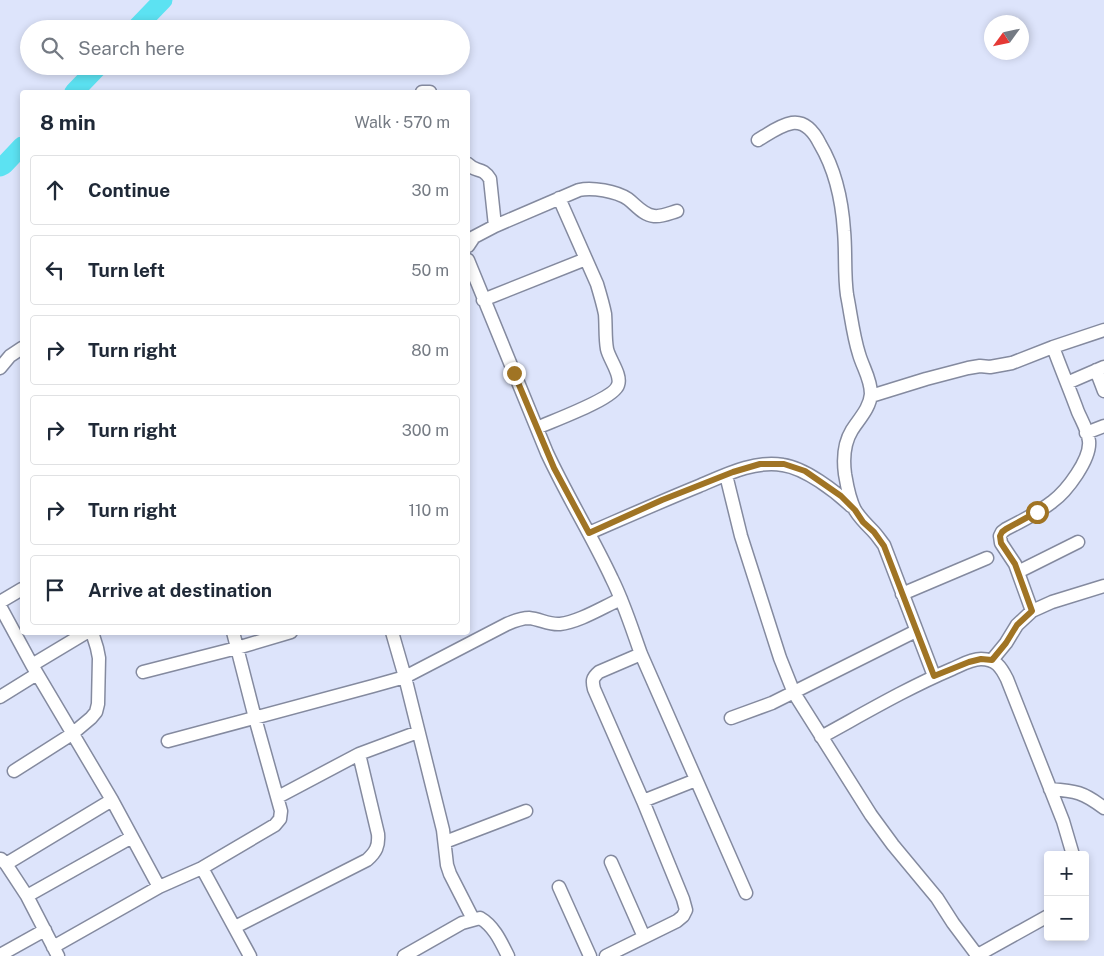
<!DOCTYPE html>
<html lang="en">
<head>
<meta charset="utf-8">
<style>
  :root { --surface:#fff; --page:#f2f2f3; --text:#1f2937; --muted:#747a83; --line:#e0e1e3 }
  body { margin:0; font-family:"Public Sans",sans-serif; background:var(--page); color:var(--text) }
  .controls { position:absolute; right:15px; bottom:15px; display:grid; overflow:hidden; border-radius:5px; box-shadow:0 2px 8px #0003 }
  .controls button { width:45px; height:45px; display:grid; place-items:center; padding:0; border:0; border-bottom:1px solid var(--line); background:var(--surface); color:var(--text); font:25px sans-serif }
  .compass { position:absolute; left:984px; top:15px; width:45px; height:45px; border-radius:50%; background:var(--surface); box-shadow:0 2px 8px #0003; rotate:237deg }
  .stop { position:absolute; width:15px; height:15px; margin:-11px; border:4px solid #a07424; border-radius:50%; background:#fff }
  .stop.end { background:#a07424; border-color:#fff; box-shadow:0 1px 5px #0008 }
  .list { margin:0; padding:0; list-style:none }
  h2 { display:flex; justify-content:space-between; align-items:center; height:65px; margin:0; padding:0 20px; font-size:21px }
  h2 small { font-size:16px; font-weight:400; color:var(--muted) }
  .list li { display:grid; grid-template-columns:32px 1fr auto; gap:15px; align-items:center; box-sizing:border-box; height:70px; margin:0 10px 10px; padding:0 10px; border:1px solid var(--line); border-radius:5px }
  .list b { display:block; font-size:19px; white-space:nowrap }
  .list em { font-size:16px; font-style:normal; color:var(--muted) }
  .icon { flex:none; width:28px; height:28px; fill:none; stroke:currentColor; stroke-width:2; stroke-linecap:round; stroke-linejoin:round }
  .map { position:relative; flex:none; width:1104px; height:956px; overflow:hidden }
  .search { position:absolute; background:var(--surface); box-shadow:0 2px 8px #0003; left:20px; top:20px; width:450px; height:55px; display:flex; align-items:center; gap:12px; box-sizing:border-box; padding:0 18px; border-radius:28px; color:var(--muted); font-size:19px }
  .panel { position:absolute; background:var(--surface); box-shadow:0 2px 8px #0003; left:20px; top:90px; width:450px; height:545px; border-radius:5px }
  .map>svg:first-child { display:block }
</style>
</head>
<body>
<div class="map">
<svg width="1104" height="956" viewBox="0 0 1104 956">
  <rect width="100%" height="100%" fill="#dde4fb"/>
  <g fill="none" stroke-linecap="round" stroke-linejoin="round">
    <path stroke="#5ce2f2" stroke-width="19" d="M135 29 163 0
      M74 92 99 66
      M0 167 4 165 22 146"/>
    <g stroke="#848a9f" stroke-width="15">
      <path id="minor" d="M422 92H430
        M758 140C768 134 780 125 792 123 806 121 815 134 820 144 836 171 842 200 844 231 846 252 844 274 847 295 851 315 853 335 859 354 863 368 871 379 871 394 870 408 859 419 852 430 844 443 843 459 845 474 847 486 849 499 855 510 860 518 866 524 872 530 877 535 880 540 884 545L934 676
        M468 164C476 173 482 166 490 179L495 226
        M468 246 474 237 495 226 579 190C592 187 616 191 628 199 636 205 643 215 654 216 662 217 670 213 677 211
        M468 260 547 453C567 496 592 536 612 579 624 603 632 629 641 654L746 893
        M483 300 586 259
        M0 368 10 356 22 348
        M1096 370 1104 391
        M1067 383 1104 367
        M871 396 926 379 968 368 980 366 990 367 1012 363 1053 347 1104 330
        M537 428C552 421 614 399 618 385 622 375 609 359 607 349 605 338 606 326 605 314 603 304 600 294 597 284L559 198
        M1086 433 1104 426
        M726 475 741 536 780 658 794 693 871 815 893 845 937 898 953 923 977 955
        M589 533C626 517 662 501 699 486 725 475 754 460 783 465 805 468 835 491 851 506
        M1018 572 1078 542
        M902 594 987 558
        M0 602 22 589
        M0 606 32 665 112 800 159 887
        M1032 611 1015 564 1001 543 1000 536 1002 532 1006 529C1022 521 1038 513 1052 502 1067 491 1091 459 1089 441 1088 431 1082 421 1078 412 1070 390 1061 369 1053 347
        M392 632 405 677 443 830 447 865 450 874 473 919
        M992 660 1006 643 1017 625 1032 611 1052 602 1104 586
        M32 665 87 632
        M143 672 237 648 291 632
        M0 697 37 674
        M731 718 772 703 916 631
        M821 737C865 713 907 688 952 669 961 665 971 659 981 659 996 659 1001 667 1007 679L1063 821 1073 855
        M168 741 373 686 405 677 507 624C514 621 521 618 529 618 540 619 549 625 560 624 579 622 603 607 621 599
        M14 771 72 734 91 718 96 712 98 704 99 658 97 648 92 632
        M1050 789C1076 791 1083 792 1104 808
        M278 797 359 754 418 732
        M643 801 696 780
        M445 842 526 811
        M1 859 6 864 27 896 58 956
        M611 862 644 937
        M6 864 112 800
        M202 868 250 956
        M559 887 590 956
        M27 896 132 837
        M235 927 367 860C376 852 379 846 378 834L359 754
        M53 947 159 887 202 868 275 825 280 819 281 811 255 718 233 632
        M0 955 45 930
        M404 956 462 923 480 918C494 926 501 942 508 956
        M606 956 677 921 683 916 686 910 683 899 643 801 594 689C592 681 592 678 599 672L641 654
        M976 956 1048 916"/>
    </g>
    <use href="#minor" stroke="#fff" stroke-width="12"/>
  </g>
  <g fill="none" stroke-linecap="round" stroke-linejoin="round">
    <path stroke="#a07424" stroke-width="6" d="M514 373 554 468 589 533 662 500 733 472 760 464H784L805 471 841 496 855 510 863 522 874 532 884 546 934 676 969 662 981 659 992 660 1006 643 1017 625 1032 611 1015 564 1001 543 1000 536 1002 532 1006 529 1037 512"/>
  </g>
</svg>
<div class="controls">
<button>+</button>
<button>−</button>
</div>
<svg class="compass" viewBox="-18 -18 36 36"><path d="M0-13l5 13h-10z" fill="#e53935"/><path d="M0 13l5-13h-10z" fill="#747a83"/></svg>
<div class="stop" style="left:1037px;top:512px"></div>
<div class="stop end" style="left:514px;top:373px"></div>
<div class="search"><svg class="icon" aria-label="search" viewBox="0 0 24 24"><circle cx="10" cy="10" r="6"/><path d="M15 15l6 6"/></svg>Search here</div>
<section class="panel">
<h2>8 min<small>Walk · 570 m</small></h2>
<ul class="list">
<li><svg class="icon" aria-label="ahead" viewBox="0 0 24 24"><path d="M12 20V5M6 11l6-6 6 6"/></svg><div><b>Continue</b></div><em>30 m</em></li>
<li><svg class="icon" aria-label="left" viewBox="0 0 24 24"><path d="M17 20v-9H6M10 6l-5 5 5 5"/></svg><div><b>Turn left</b></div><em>50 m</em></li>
<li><svg class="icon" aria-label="right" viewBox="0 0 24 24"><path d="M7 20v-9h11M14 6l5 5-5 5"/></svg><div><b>Turn right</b></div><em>80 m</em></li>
<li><svg class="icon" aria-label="right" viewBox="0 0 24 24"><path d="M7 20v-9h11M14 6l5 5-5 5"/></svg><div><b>Turn right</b></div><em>300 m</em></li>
<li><svg class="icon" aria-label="right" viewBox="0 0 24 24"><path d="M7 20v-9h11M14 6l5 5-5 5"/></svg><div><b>Turn right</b></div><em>110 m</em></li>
<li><svg class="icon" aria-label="arrive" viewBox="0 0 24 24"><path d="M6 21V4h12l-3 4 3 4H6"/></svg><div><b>Arrive at destination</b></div></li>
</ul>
</section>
</div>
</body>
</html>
